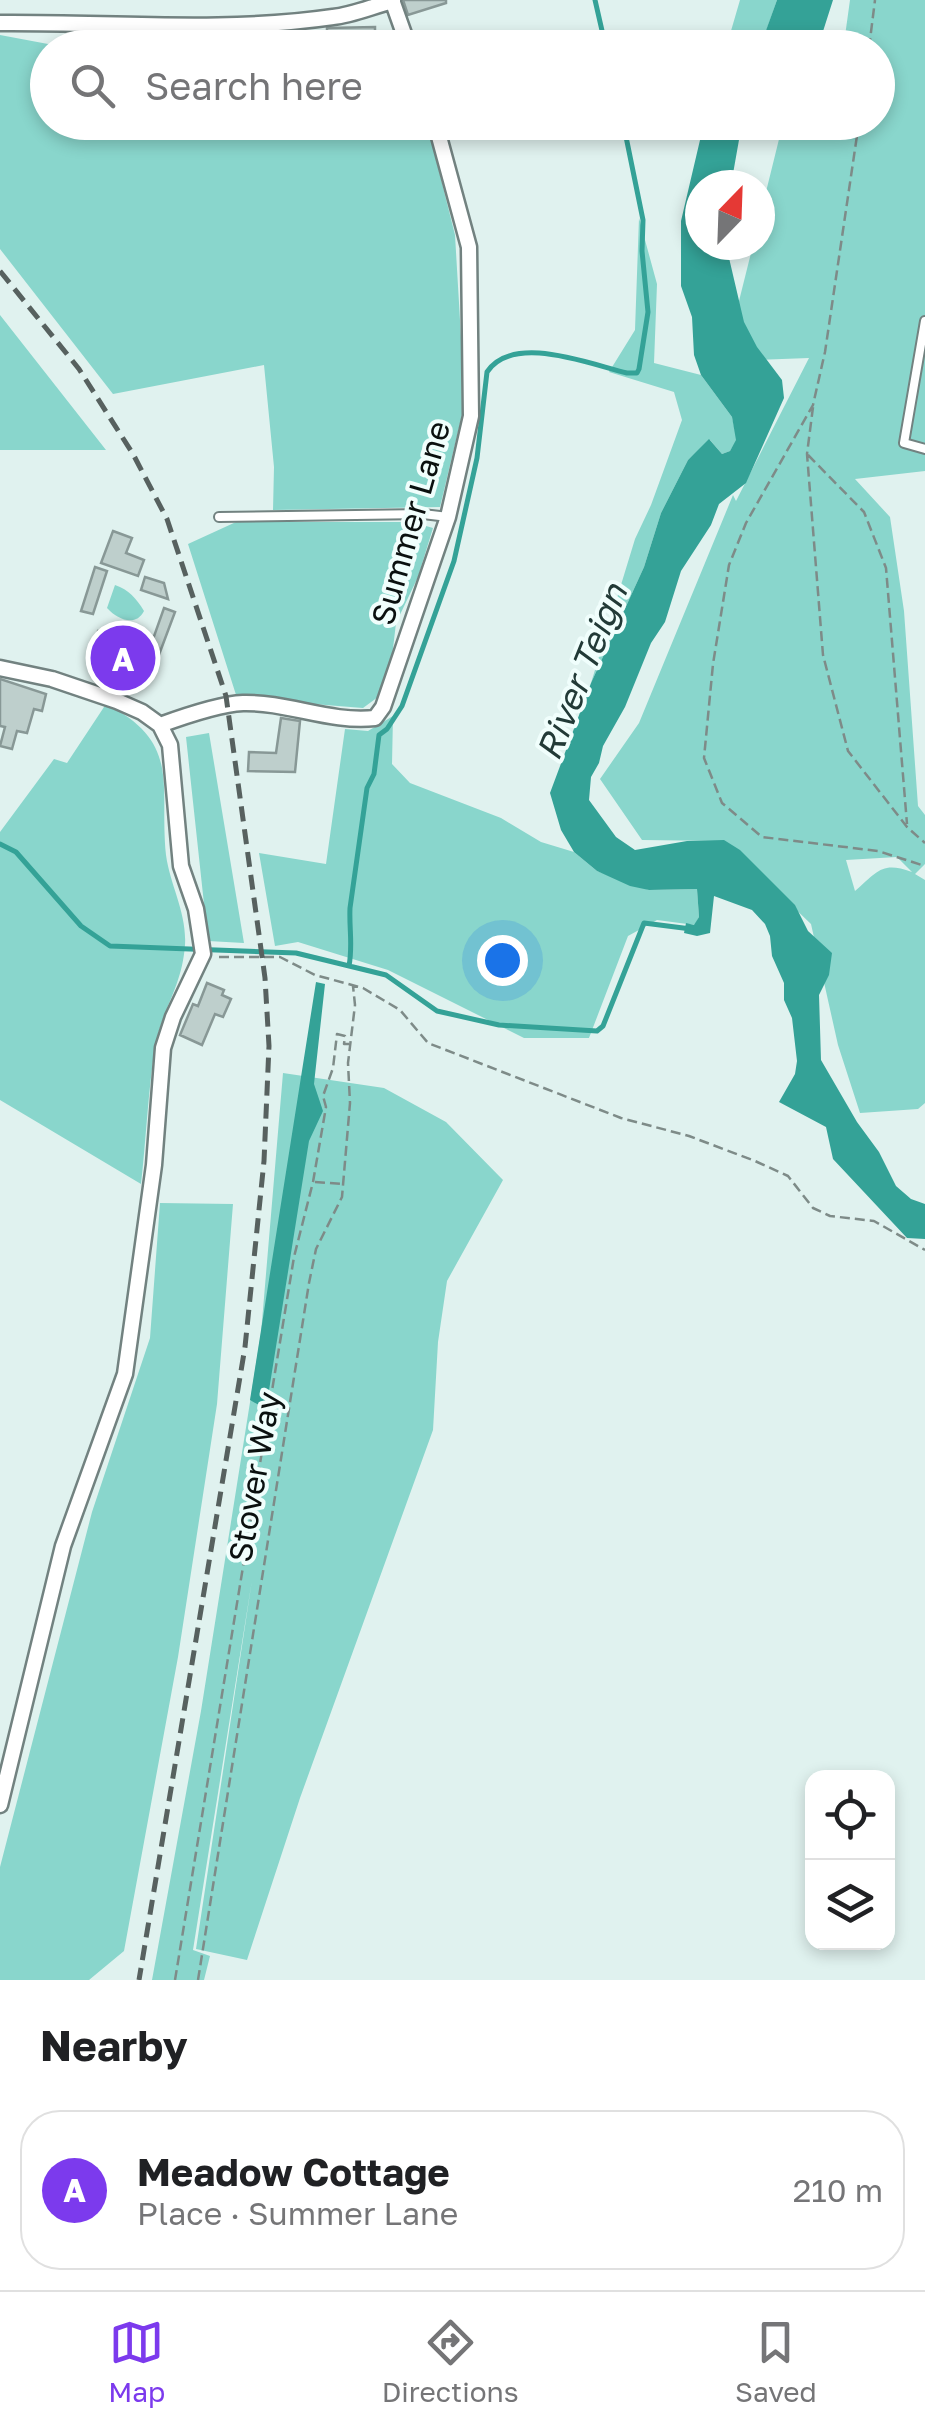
<!DOCTYPE html>
<html lang="en">
<head>
<meta charset="utf-8">
<style>
  :root { --surface:#fff; --page:#f6f6f6; --text:#202124; --muted:#757577; --line:#e0e0e0; --accent:#7c3aed }
  body { margin:0; font-family:"Golos Text",sans-serif; background:var(--page); color:var(--text) }
  .controls { position:absolute; right:30px; bottom:30px; display:grid; overflow:hidden; border-radius:20px; box-shadow:0 5px 15px #0003 }
  .controls button { width:90px; height:90px; display:grid; place-items:center; padding:0; border:0; border-bottom:2px solid var(--line); background:var(--surface); color:var(--text); font:50px sans-serif }
  .compass { position:absolute; left:685px; top:170px; width:90px; height:90px; border-radius:50%; background:var(--surface); box-shadow:0 5px 15px #0003; rotate:23deg }
  .you { position:absolute; left:502px; top:960px; width:35px; height:35px; margin:-25px; border:8px solid #fff; border-radius:50%; background:#1a73e8; box-shadow:0 0 0 15px #1a73e833 }
  .badge { display:grid; place-items:center; width:65px; height:65px; border-radius:50%; background:var(--accent); color:#fff; font-size:32px; font-weight:700 }
  .pin { position:absolute; translate:-50% -50%; border:5px solid #fff; box-shadow:0 2px 10px #0006 }
  .list { margin:0; padding:0; list-style:none }
  h2 { display:flex; justify-content:space-between; align-items:center; height:130px; margin:0; padding:0 40px; font-size:42px }
  h2 small { font-size:32px; font-weight:400; color:var(--muted) }
  .list li { display:grid; grid-template-columns:65px 1fr auto; gap:30px; align-items:center; box-sizing:border-box; height:160px; margin:0 20px 20px; padding:0 20px; border:2px solid var(--line); border-radius:40px }
  .list b { display:block; font-size:38px; white-space:nowrap }
  .list p { margin:0; font-size:32px; white-space:nowrap; color:var(--muted) }
  .list em { font-size:32px; font-style:normal; color:var(--muted) }
  .icon { flex:none; width:55px; height:55px; fill:none; stroke:currentColor; stroke-width:2; stroke-linecap:round; stroke-linejoin:round }
  .map { position:relative; flex:none; width:925px; height:1980px; overflow:hidden }
  .search { position:absolute; background:var(--surface); box-shadow:0 5px 15px #0003; left:30px; right:30px; top:30px; height:110px; display:flex; align-items:center; gap:25px; box-sizing:border-box; padding:0 35px; border-radius:55px; color:var(--muted); font-size:38px }
  .sheet { height:310px; background:var(--surface) }
  nav { display:flex; justify-content:space-around; align-items:center; box-sizing:border-box; height:140px; border-top:2px solid var(--line); background:var(--surface); font-size:28px; color:var(--muted) }
  nav a { display:grid; justify-items:center; gap:5px }
  nav .on { color:var(--accent) }
  .map>svg:first-child { display:block }
</style>
</head>
<body>
<div class="map">
<svg width="925" height="1980" viewBox="0 0 925 1980">
  <rect width="100%" height="100%" fill="#e0f2ef"/>
  <path fill="#89d6cc" fill-rule="evenodd" d="M740 0H777L764 37 752 47 726 48Z
    M850 0H925V471L855 479 890 517 904 611 918 806 925 815V864L915 874 925 880V1103L918 1109 860 1113 838 1045 811 924 724 841 642 840 600 779 639 723 733 495 736 501 809 358 724 361 753 245H760V216L783 123 878 122V48L837 47 845 36ZM897 857 912 872C882 861 878 871 855 891L846 860Z
    M0 35 48 44 185 41V48H48V122L427 123 455 235 461 337 462 415 440 507 273 510 274 467 264 365 113 394 0 249Z
    M639 218 657 284 654 363 701 375 732 417 737 440 730 451 722 454 710 440 688 460 661 513 644 567 591 683 635 539 651 505 682 420 674 392 609 372 635 330Z
    M0 315 106 450H0Z
    M236 522H412L433 528 418 577 396 623 392 657 378 697 363 708 237 698 188 544Z
    M115 585C129 590 136 598 144 611 136 627 118 620 107 608Z
    M106 704C182 743 159 784 166 855 170 885 187 913 185 945 182 987 162 1009 155 1047 148 1092 146 1139 141 1184L0 1100V832L54 759 67 763Z
    M393 716 392 764 410 783 501 818 541 842 574 852 597 871 649 890 697 889 699 917 695 925 657 920 628 936 589 1038H524L388 970 298 942 275 946 259 853 326 864 345 729 368 731Z
    M209 733 244 943 208 941 186 737Z
    M283 1073 384 1088 446 1122 503 1180 447 1281 438 1342 433 1430 300 1798 247 1960 196 1949 252 1580 193 1950 210 1956 204 1980H152L201 1711 261 1333Z
    M160 1203 233 1204 217 1404 178 1657 124 1951 89 1980H0V1867L92 1512 150 1338Z"/>
  <path fill="#34a297" d="M777 0H833L818 47H752L764 36Z
    M704 123H742L731 185H700V245H726L744 322 757 347 782 380 784 398 746 483 719 504 711 525 681 571 665 622 651 643 625 707 603 746 599 763 591 777 589 800 616 837 635 850 687 841 724 840 740 850 795 905 808 931 832 953 829 975 819 995 821 1060 857 1122 879 1152 896 1186 911 1199 925 1204V1239L907 1238 833 1159 826 1127 779 1102 795 1074 797 1061 792 1018 784 1000V983L772 956 770 936 765 924 752 910 714 896 710 933 697 936 684 933 686 923 694 925 699 917 697 889 649 890 630 886 597 871 574 852 561 830 550 793 591 683 644 567 661 513 688 460 709 439 722 454 730 451 736 440 732 417 701 375 694 355 692 317 681 286V221Z
    M316 982 325 984 314 1084 323 1111 309 1141 266 1409 250 1400Z"/>
  <g fill="none" stroke-linecap="round" stroke-linejoin="round">
    <path stroke="#34a297" stroke-width="5" d="M595 0 606 48
      M0 844 16 852 81 926 110 946 296 953 386 975 437 1011 499 1025 597 1031 603 1026 644 923 691 929
      M349 966C353 945 349 929 350 908L367 788 374 774 379 735 387 729 402 706 454 561 477 458 487 372C513 333 589 364 627 373H637L639 369 648 312 642 251 643 220 623 122"/>
  </g>
  <path fill="#becfcc" stroke="#889896" stroke-width="2.5" d="M403 0H446V3L408 15Z
    M375 27V41H327V28Z
    M113 531 132 538 126 553 144 560 138 576 101 563Z
    M95 567 107 571 93 614 81 611Z
    M145 577 164 583 168 599 141 590Z
    M164 608 175 612 157 660 147 656Z
    M98 631 146 649 134 682 111 674 115 663 90 654Z
    M0 679 46 694 42 711 34 709 27 733 17 731 12 749 0 746 5 727 0 726Z
    M281 718 300 721 295 772 248 771 249 752 276 753Z
    M207 983 224 990 222 995 231 999 223 1017 215 1014 202 1045 180 1035 193 1004 198 1006Z"/>
  <g fill="none" stroke-linecap="round" stroke-linejoin="round">
    <g stroke="#728280" stroke-width="12">
      <path id="lane" d="M925 321 904 443 925 449
        M219 517 423 514 448 517"/>
    </g>
    <g stroke="#728280" stroke-width="19">
      <path id="street" d="M392 0 409 48
        M0 23C111 22 222 33 333 17 353 15 373 6 393 1
        M0 668 52 679 117 701 142 712 160 725 170 745 181 866 196 909 203 954 173 1017 163 1048 154 1165 125 1374 63 1546 0 1805
        M160 725C182 717 220 704 243 703 288 702 330 723 375 718L383 707 448 517 471 416 469 247 435 122"/>
    </g>
    <path stroke="#7e8b88" stroke-width="2.5" stroke-dasharray="10 5" stroke-linecap="butt" d="M869 48 875 0
      M859 122 825 352 813 405 746 523 729 565 713 664 704 758 722 803 762 837 878 851 925 866
      M813 407 807 454 823 655 848 751 907 827 925 843
      M808 455 864 512 886 568 907 824
      M219 957H280L315 975 363 988 400 1010 428 1043 621 1118 689 1136 755 1161 788 1176 813 1208 830 1216 874 1221 925 1250
      M315 1182 342 1184
      M175 1980 294 1257 313 1182 326 1107 323 1096 333 1068 337 1034 345 1036 344 1044H349
      M198 1980 309 1283 316 1249 342 1197 350 1103 348 1063 355 1005 353 986"/>
    <use href="#lane" stroke="#fff" stroke-width="8"/>
    <use href="#street" stroke="#fff" stroke-width="14"/>
    <path stroke="#57615f" stroke-width="5" stroke-dasharray="15 8" stroke-linecap="butt" d="M0 271 79 369 133 454 167 519 226 696 265 978 269 1046 264 1161 245 1347 139 1980"/>
  </g>
  <g text-anchor="middle" stroke-width="8" stroke-linejoin="round" paint-order="stroke">
    <g font-size="32" fill="#0a100f" stroke="#f0fefc">
      <text transform="translate(411 523) rotate(-74)" y="11">Summer Lane</text>
      <text transform="translate(255 1477) rotate(-80)" y="11">Stover Way</text>
    </g>
    <g font-size="35" font-style="italic" fill="#223a37" stroke="#f0fefc">
      <text transform="translate(582 672) rotate(-68)" y="12">River Teign</text>
    </g>
  </g>
</svg>
<div class="controls">
<button><svg class="icon" aria-label="locate" viewBox="0 0 24 24"><circle cx="12" cy="12" r="6"/><path d="M12 2v4M12 18v4M2 12h4M18 12h4"/></svg></button>
<button><svg class="icon" aria-label="layers" viewBox="0 0 24 24"><path d="M12 4l9 5-9 5-9-5zM3 14l9 5 9-5"/></svg></button>
</div>
<svg class="compass" viewBox="-18 -18 36 36"><path d="M0-13l5 13h-10z" fill="#e53935"/><path d="M0 13l5-13h-10z" fill="#757577"/></svg>
<div class="you"></div>
<div class="pin badge" style="left:123px;top:658px">A</div>
<div class="search"><svg class="icon" aria-label="search" viewBox="0 0 24 24"><circle cx="10" cy="10" r="6"/><path d="M15 15l6 6"/></svg>Search here</div>
</div>
<section class="sheet">
<h2>Nearby<small></small></h2>
<ul class="list">
<li><span class="badge">A</span><div><b>Meadow Cottage</b><p>Place · Summer Lane</p></div><em>210 m</em></li>
</ul>
</section>
<nav>
<a class="on"><svg class="icon" aria-label="map" viewBox="0 0 24 24"><path d="M3 6l6-2 6 2 6-2v14l-6 2-6-2-6 2zM9 4v14M15 6v14"/></svg>Map</a>
<a><svg class="icon" aria-label="directions" viewBox="0 0 24 24"><path d="M12 3l9 9-9 9-9-9zM9 14v-3h6M13 9l2 2-2 2"/></svg>Directions</a>
<a><svg class="icon" aria-label="saved" viewBox="0 0 24 24"><path d="M7 4h10v16l-5-4-5 4z"/></svg>Saved</a>
</nav>
</body>
</html>
